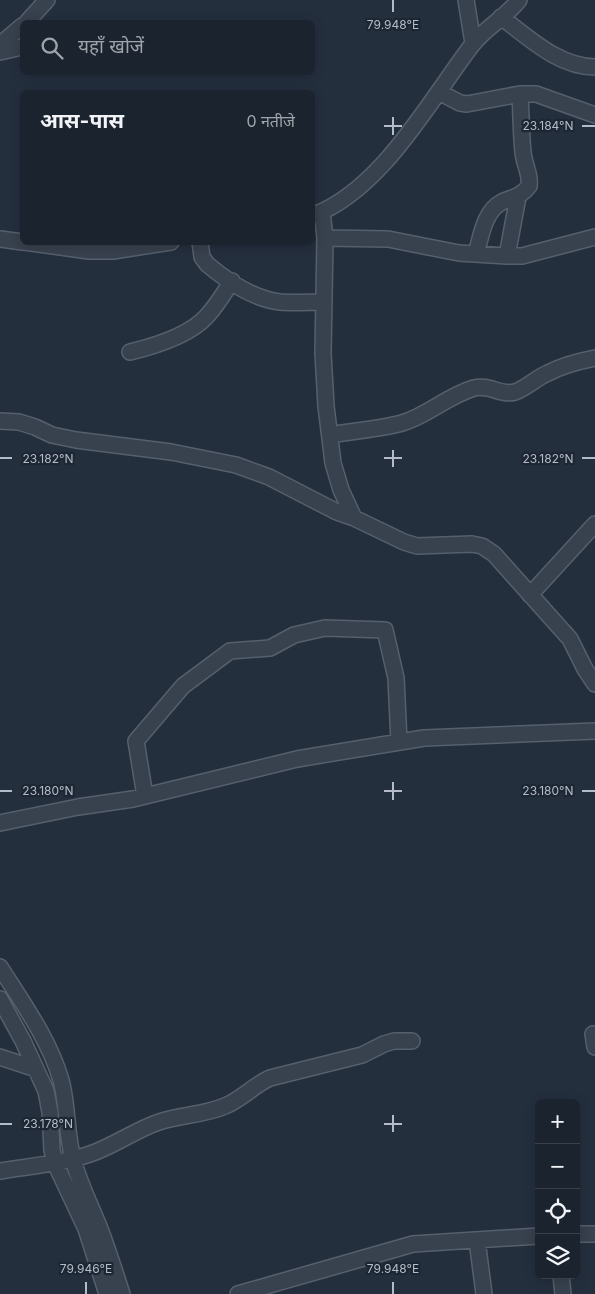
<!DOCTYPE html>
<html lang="hi">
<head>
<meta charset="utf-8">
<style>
  :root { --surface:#1b232e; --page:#242b36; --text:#f1f3f6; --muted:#a0a4aa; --line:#39404a }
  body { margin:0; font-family:Inter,"Noto Sans Devanagari",sans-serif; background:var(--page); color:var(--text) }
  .controls { position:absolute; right:15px; bottom:15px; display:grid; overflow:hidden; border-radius:8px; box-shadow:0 2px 12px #0003 }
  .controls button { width:45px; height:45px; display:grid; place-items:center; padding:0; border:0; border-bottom:1px solid var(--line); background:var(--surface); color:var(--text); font:25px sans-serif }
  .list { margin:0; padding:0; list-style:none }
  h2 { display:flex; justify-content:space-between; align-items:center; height:65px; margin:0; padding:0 20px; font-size:21px }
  h2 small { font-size:16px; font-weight:400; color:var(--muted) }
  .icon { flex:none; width:28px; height:28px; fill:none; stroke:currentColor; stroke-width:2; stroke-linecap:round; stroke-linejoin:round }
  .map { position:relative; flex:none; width:595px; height:1294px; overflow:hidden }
  .search { position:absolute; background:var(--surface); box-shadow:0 2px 12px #0003; left:20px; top:20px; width:295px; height:55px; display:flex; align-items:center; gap:12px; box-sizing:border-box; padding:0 18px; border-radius:8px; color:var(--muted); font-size:19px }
  .panel { position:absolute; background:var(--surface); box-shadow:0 2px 12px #0003; left:20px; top:90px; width:295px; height:155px; border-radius:8px }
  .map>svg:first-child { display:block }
</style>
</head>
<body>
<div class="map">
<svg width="595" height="1294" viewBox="0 0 595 1294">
  <rect width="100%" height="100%" fill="#242f3e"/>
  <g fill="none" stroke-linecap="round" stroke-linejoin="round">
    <g stroke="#565f6c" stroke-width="18">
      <path id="minor" d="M466 0 473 43
        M501 17C529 38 559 67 595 67
        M27 22 47 0
        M0 45 22 26
        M0 52 22 47
        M439 92 460 103 467 104 520 94H536L595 115
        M322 212 325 238 323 353 326 406 333 463 341 490 354 518
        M314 215C382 189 430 100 472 45 485 28 506 17 519 0
        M325 238 388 239 459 253 507 256H522L595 237
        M0 239 22 242
        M24 242 89 251H113L171 242
        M200 242 202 257 207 264C227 281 254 299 280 302 294 303 309 302 324 302
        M476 254C481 237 484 211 502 202 513 197 521 197 529 186 531 174 524 165 523 152 521 133 521 113 520 94
        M507 256 518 197
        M130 352C155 346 190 335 207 316 217 305 224 293 232 281
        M0 421 19 422 35 427 52 435 76 440 171 452 236 465 269 477 337 512 354 518 404 542 417 546 472 544 482 546 494 554 570 639 585 669 595 684
        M330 435C351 431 381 429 402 423 427 416 447 396 474 388 489 384 501 396 515 392 527 388 536 378 548 373 563 365 579 361 595 358
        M530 595 595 524
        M145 796 136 741 183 686 230 651 270 648 294 635 325 628 385 630 396 678 399 742
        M0 823 78 807 133 799 297 759 424 738 595 731
        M0 967C22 1002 49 1039 61 1080 68 1106 66 1133 73 1159 79 1183 91 1206 100 1229 108 1250 115 1272 122 1294
        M0 999 23 1041 46 1091 50 1112 52 1150 55 1163 86 1229 107 1294
        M593 1034 595 1047
        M0 1057 36 1069
        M0 1171C30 1166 61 1164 90 1154 114 1146 135 1130 159 1122 180 1115 204 1115 225 1106 242 1099 254 1085 270 1078L362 1055 384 1044 394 1041H412
        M576 1234H595
        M477 1240 484 1294
        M561 1275 563 1294
        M238 1294 413 1244 539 1236"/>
    </g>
    <use href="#minor" stroke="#38414e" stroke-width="15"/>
  </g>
  <path fill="none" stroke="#b4bcc9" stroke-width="2" d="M393 0V12M393 117V135M384 126H402M582 126H595M393 450V467M0 458H12M384 458H402M582 458H595M393 782V800M0 791H12M384 791H402M582 791H595M393 1115V1132M0 1124H12M384 1124H402M86 1282V1294M393 1282V1294"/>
  <g font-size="12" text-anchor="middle" fill="#b4bcc9" stroke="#1d2633" stroke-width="4.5" stroke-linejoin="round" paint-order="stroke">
    <text x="393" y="29">79.948°E</text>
    <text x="548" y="130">23.184°N</text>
    <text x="48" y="463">23.182°N</text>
    <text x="548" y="463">23.182°N</text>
    <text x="48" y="795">23.180°N</text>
    <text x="548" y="795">23.180°N</text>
    <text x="48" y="1128">23.178°N</text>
    <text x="86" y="1273">79.946°E</text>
    <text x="393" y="1273">79.948°E</text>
  </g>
</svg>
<div class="controls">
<button>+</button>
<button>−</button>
<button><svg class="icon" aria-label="locate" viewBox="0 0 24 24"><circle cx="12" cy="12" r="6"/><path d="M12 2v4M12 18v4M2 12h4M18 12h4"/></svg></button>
<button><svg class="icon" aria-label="layers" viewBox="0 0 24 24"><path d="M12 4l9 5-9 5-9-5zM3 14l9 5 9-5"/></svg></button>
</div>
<div class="search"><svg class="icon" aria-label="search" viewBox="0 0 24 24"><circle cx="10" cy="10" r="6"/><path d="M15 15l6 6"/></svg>यहाँ खोजें</div>
<section class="panel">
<h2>आस-पास<small>0 नतीजे</small></h2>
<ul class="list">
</ul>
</section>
</div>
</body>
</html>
